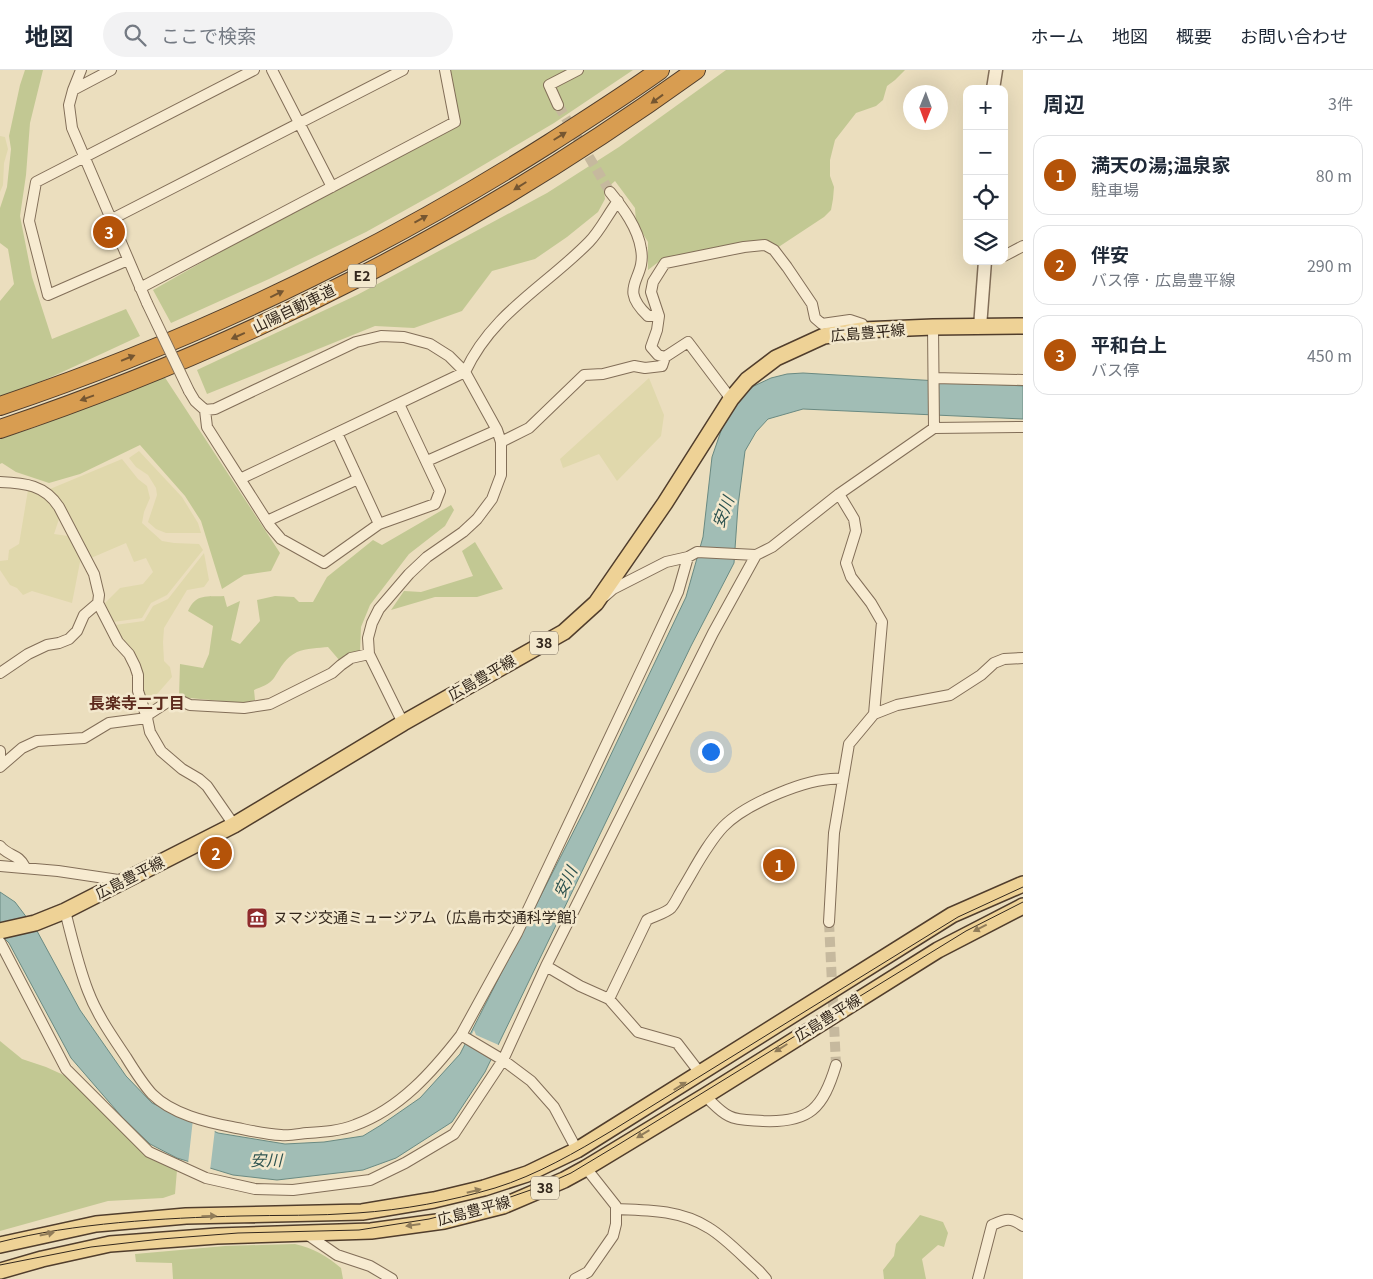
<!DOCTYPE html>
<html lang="ja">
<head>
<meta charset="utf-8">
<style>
  :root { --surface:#fff; --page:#f2f2f3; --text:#1f2937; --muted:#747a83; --line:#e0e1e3; --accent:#b45309 }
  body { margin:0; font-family:Georgia,"Noto Sans JP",serif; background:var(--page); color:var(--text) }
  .controls { position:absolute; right:15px; top:15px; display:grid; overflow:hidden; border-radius:10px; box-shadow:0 5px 20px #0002 }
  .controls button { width:45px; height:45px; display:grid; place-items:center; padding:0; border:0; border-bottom:1px solid var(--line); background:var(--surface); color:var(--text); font:25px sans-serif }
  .compass { position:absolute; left:903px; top:15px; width:45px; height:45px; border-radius:50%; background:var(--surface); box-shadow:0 5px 20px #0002; rotate:181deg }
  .you { position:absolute; left:710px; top:681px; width:18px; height:18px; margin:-12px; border:4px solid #fff; border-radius:50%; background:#1a73e8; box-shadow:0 0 0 8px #1a73e833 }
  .badge { display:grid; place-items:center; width:32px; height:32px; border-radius:50%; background:var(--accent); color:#fff; font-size:16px; font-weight:700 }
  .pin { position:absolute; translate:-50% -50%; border:2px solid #fff; box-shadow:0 1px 5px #0006 }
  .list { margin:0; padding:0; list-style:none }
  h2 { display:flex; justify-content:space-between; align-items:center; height:65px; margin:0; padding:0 20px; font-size:21px }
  h2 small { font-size:16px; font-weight:400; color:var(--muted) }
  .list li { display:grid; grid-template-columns:32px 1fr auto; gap:15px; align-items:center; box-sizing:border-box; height:80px; margin:0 10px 10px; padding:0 10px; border:1px solid var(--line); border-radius:15px }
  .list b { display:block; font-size:19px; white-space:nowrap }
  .list p { margin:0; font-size:16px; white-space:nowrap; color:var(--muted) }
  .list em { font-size:16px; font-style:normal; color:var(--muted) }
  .icon { flex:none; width:28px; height:28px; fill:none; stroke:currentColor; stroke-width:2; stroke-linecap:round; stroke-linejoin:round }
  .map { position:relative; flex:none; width:1023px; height:1209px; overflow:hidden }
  header { display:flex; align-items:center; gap:30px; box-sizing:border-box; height:70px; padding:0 25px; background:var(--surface); border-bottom:1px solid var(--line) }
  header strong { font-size:24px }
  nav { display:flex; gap:28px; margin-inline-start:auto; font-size:18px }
  .search { width:350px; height:45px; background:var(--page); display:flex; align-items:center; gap:12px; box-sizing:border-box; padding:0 18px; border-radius:28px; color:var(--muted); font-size:19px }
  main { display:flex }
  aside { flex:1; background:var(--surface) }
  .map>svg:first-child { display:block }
</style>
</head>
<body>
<header>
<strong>地図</strong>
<div class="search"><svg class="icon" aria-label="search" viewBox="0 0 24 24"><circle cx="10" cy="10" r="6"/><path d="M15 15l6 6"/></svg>ここで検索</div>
<nav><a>ホーム</a><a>地図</a><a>概要</a><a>お問い合わせ</a></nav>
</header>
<main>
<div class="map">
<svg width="1023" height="1209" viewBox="0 0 1023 1209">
  <rect width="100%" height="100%" fill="#ebdebe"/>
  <path fill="#e0d8ac" d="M0 66 5 67 8 79 4 93 3 115 0 122Z
    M649 308 664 345 661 366 617 411 599 384 563 398 560 389Z
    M139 381 182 427 198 453 201 463H166L156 459 148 452 157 425 156 418 148 405 136 397 129 388Z
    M122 389 138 409 147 416 150 428 144 442 142 453 162 471 174 473 199 474 203 480 167 525 151 533 142 548 113 552 105 533 120 518 143 514 153 502 146 488 134 492 126 473 91 488 63 438 50 419Z
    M28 420 47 427 56 439 59 449 54 464 68 466 81 487 72 533 32 521 23 525 17 518 10 515 0 500V491L8 490 9 480 19 474Z
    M204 483 209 510 204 517 187 520 164 558 163 572 164 591 170 597 172 607 158 623 145 634 135 585 122 571 115 555 144 551 153 536 168 529Z"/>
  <path fill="#c2c893" d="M25 0H43L30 53 26 105 20 146 32 207 52 269 126 239 140 266 58 304 0 329V231L14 214 8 179 0 173V138L7 117 11 79 9 66 20 15Z
    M449 0H633L554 53 443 119 366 162 269 209 171 253 153 220 331 119 456 55Z
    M726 0H905L895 10 887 16 883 30 876 36 856 43 835 70 830 90V106L834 117 833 129 831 140 824 147 777 178 692 183 661 190 648 200V172L636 153 635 138 615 111 604 121 605 129 598 142 567 167 535 189 492 201 462 241 414 258 375 256 207 324 197 300 357 225 547 123 619 77Z
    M162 303 280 483 271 501 244 505 222 519 201 451 185 426 140 375 80 404 49 413 16 402 2 393 0 394V369L39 356Z
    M451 435 454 440 445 456 409 484 370 535 361 557 360 582 340 591 328 577C319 578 306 578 297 582 285 588 281 597 274 608 270 614 261 617 254 620L255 630 243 633 179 627 180 594 203 598 209 584 213 556 188 541C196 523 207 527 224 526L227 537 240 531 231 570 240 574 260 551 257 530 275 526 294 527 299 532H313L327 507 373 470 382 475Z
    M475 472 503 519 477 527H435L391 540 404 521 421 522 473 506 462 481Z
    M0 971 22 989 46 997 68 1007 177 1100 175 1124 163 1128 108 1131 0 1161Z
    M920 1145 943 1152 948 1163 944 1177 938 1175 922 1189 926 1209H884L883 1200 894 1186 896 1174Z
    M295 1174C313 1178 327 1186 341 1198L343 1209H173L172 1193 136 1192 135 1184 225 1176Z"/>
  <path fill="#a1bdb5" stroke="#6a8a82" d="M803 303 1023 316V349L803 339 768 349 756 362 745 381 738 436 734 493 691 576 485 1002 452 1052 396 1088 363 1100 277 1110 233 1105 177 1088 150 1074 122 1047 71 988 9 873 0 864V822L15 832 37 861 80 940 126 1006 152 1033 218 1063 285 1074 324 1072 363 1066 381 1055 420 1028 460 984 586 737 686 527 703 467 712 387 722 358 738 328 754 316 771 308 787 304Z"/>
  <path fill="#ebdebe" d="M474 960 476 965 501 976 497 985 471 973 466 975Z
    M193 1049 215 1059 210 1101 188 1094Z"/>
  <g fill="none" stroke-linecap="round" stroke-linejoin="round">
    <path stroke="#c6b99e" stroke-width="10" stroke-dasharray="10 5" stroke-linecap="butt" d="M558 35 610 122
      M829 852 836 995"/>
    <g stroke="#826e58" stroke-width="12">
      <path id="minor" d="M81 0 73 20 69 35 72 58 147 233
        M272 0 332 117
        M73 20 111 0
        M558 35 549 15 578 0
        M610 122C623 138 638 158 641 179 647 210 616 216 648 246H659
        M112 149 403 0
        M1004 186 1023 176
        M128 190 48 225 29 151 36 112 254 0
        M140 218 455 52 445 0
        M933 257 934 358
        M934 308 1023 310
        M189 321 195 331 205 340 215 339 356 272 381 266 404 267 430 274 449 286 465 302 497 360 501 372V405L492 429 477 449 463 462 427 487 409 504 379 539 372 553 368 568 369 584 403 653
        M731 329 688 272 665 287 658 285 651 277 657 260 659 246 651 222 653 212 665 193 744 177 765 175 774 180 787 197 812 234 815 248 822 254 850 250 862 254V260
        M205 340 207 357 270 456 281 469 324 493 379 454 435 434 440 421 399 334
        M337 363 379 454
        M501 372 529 358 584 305 603 304 634 296 645 298 662 296 665 287
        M427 391 497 360
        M240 409 465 302C492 243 546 216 589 172 600 161 608 144 618 131
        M0 412C25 413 45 415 59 437L94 504 99 525 98 533 118 572 129 584 135 596 138 605V621L147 648 109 653 84 668 37 671 22 678 0 697
        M839 424 854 449 856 461 846 493 851 507 871 533 882 552 874 644
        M267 451 358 409
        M605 526 613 519 666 492 688 487 697 482 756 485
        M0 603 28 584 47 575 59 573 69 569 77 561 84 545 98 533
        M0 681V697
        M234 755 207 716 199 709 182 699 161 681 150 662 147 648 149 644 169 631 179 630 190 635 244 638 270 634 332 603 341 595 351 588 369 584
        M0 776C9 787 18 783 25 797
        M0 796 58 801 125 811
        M65 841C72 868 78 895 88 921 97 945 112 966 126 987 134 1000 142 1013 152 1024 172 1044 206 1052 232 1057 248 1060 264 1064 281 1065 289 1066 298 1064 307 1063 323 1062 340 1061 355 1055 400 1039 433 1001 461 965L503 990 531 1011 554 1037 577 1080
        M829 852 834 763 849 674 874 644 897 635 950 625 981 605 994 593 1004 589 1023 588
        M0 872 66 999 149 1082 206 1108 255 1119 293 1120 370 1110 405 1093 454 1064 503 990 546 896 713 563 756 485 772 477 839 424 934 358 1023 357
        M546 896 580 916 609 929 638 962 677 973 700 1003
        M609 929 647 850C654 846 666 843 671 838 676 832 679 824 683 818 695 798 707 774 723 757 745 734 810 706 842 709
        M461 965 517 863 649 584 678 522 688 487
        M705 1026C712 1032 720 1042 729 1046 738 1051 752 1050 763 1051 810 1053 823 1038 836 995
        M616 1139C648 1140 681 1140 709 1158 727 1169 744 1188 759 1201L766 1209
        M305 1163 337 1185 370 1196 392 1209
        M575 1209 588 1202 613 1166 616 1154V1136L586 1098
        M978 1209 992 1155C1006 1149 1010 1147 1023 1156"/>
    </g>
    <g stroke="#826e58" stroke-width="15">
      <path id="tertiary" d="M993 19 996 0
        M980 257 985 191"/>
    </g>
    <g stroke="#503d2c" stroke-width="18">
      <path id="primary" d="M0 861 35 853 65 841 234 755 403 653 564 562 596 533 665 433 731 329 747 310 776 288 824 266 862 260 933 257 1023 256
        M0 1175 96 1154 186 1146 362 1142 434 1130 484 1118 527 1104 577 1080 952 845 1023 814
        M0 1201 42 1189 110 1174 217 1166 371 1161 444 1151 503 1136 564 1110 586 1098 705 1026 938 880 1023 836"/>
    </g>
    <g stroke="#503d2c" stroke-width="20">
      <path id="motorway" d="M0 336C193 271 378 182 550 73 587 49 624 26 660 0
        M0 359C248 276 484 153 696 0"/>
    </g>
    <use href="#minor" stroke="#f7ebd1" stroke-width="10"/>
    <use href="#tertiary" stroke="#f7ebd1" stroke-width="12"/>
    <use href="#primary" stroke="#eed296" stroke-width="15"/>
    <use href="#motorway" stroke="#d89d51" stroke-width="18"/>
    <path stroke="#33271c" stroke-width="1" d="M0 1172C74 1153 163 1148 240 1146 279 1145 318 1146 357 1143 403 1140 451 1131 495 1118 537 1105 576 1082 613 1060L958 847 1023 817
      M0 1195 91 1177 161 1169 238 1163 359 1160 429 1149 499 1131 542 1116 571 1103 621 1073 966 861 1023 832"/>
    <g stroke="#826e58" stroke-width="12" stroke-linecap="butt">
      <path id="minor-bridge" d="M147 233 189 321"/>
    </g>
    <use href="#minor-bridge" stroke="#f7ebd1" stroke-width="10"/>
  </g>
  <defs><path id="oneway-solid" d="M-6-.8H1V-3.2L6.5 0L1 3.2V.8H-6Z" transform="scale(1.25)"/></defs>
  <g fill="#755631">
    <use href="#oneway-solid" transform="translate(657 29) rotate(144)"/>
    <use href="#oneway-solid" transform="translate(560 66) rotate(-32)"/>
    <use href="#oneway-solid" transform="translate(520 116) rotate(148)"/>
    <use href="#oneway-solid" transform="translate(421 149) rotate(-29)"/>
    <use href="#oneway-solid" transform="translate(277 224) rotate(-26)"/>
    <use href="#oneway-solid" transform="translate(238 266) rotate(156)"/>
    <use href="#oneway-solid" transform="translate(128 288) rotate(-22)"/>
    <use href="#oneway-solid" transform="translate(87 328) rotate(160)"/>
  </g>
  <g fill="#907c59">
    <use href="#oneway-solid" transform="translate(980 858) rotate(153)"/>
    <use href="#oneway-solid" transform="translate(781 978) rotate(148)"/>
    <use href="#oneway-solid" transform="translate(680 1016) rotate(-32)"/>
    <use href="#oneway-solid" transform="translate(643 1064) rotate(149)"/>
    <use href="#oneway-solid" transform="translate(474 1121) rotate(-14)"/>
    <use href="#oneway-solid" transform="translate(209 1146) rotate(-1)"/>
    <use href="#oneway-solid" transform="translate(413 1155) rotate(172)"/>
    <use href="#oneway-solid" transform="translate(47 1164) rotate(-12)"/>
  </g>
  <defs>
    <g id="museum-square" transform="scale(1.125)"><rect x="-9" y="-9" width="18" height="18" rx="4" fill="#8f2b2c" stroke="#f3e8cd"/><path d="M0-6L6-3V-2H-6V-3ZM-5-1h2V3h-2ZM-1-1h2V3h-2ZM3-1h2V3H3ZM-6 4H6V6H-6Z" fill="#fff"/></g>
  </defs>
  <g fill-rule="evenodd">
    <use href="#museum-square" x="257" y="848"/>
  </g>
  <g text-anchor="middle" stroke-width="5" stroke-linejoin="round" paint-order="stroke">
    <g fill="#f3e8cd" stroke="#6d6151" stroke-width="1">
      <rect x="348" y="194.5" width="28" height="23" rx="4"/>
      <rect x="530" y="561.5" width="28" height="23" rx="4"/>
      <rect x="531" y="1106.5" width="28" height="23" rx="4"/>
    </g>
    <g font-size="14" font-weight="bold" fill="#33271c">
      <text x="362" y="211">E2</text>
      <text x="544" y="578">38</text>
      <text x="545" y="1123">38</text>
    </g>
    <g font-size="15" fill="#33271c" stroke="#f3e8cd">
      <text transform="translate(294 239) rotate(-26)" y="5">山陽自動車道</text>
      <text transform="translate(868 263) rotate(-5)" y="5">広島豊平線</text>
      <text transform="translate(482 608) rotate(-30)" y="5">広島豊平線</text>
      <text transform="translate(130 808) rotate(-27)" y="5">広島豊平線</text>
      <text transform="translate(828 948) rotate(-32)" y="5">広島豊平線</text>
      <text transform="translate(474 1141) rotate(-15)" y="5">広島豊平線</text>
    </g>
    <g font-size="15" fill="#33271c" stroke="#f3e8cd" text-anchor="start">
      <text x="273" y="853">ヌマジ交通ミュージアム（広島市交通科学館｝</text>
    </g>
    <g font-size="16" font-style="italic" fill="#2c524f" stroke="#f3e8cd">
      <text transform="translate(723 442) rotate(-69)" y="6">安川</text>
      <text transform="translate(565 812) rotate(-64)" y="6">安川</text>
      <text x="266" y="1096">安川</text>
    </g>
    <g font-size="16" font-weight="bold" fill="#5d2a1d" stroke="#f3e8cd">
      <text x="137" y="639">長楽寺二丁目</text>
    </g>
  </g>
</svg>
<div class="controls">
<button>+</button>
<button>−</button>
<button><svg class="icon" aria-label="locate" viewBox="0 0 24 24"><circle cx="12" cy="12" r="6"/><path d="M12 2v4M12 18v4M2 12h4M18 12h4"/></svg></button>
<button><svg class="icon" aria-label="layers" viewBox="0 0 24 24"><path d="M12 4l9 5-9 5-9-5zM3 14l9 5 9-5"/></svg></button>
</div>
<svg class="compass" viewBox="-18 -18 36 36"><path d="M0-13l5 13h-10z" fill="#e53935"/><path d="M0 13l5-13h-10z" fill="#747a83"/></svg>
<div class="you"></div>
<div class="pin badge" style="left:779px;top:795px">1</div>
<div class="pin badge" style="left:216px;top:783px">2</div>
<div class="pin badge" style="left:109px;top:162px">3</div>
</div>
<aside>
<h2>周辺<small>3件</small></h2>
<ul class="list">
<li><span class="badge">1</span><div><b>満天の湯;温泉家</b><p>駐車場</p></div><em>80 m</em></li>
<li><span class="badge">2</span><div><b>伴安</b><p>バス停 · 広島豊平線</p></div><em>290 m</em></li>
<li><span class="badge">3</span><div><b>平和台上</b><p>バス停</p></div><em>450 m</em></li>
</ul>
</aside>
</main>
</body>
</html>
